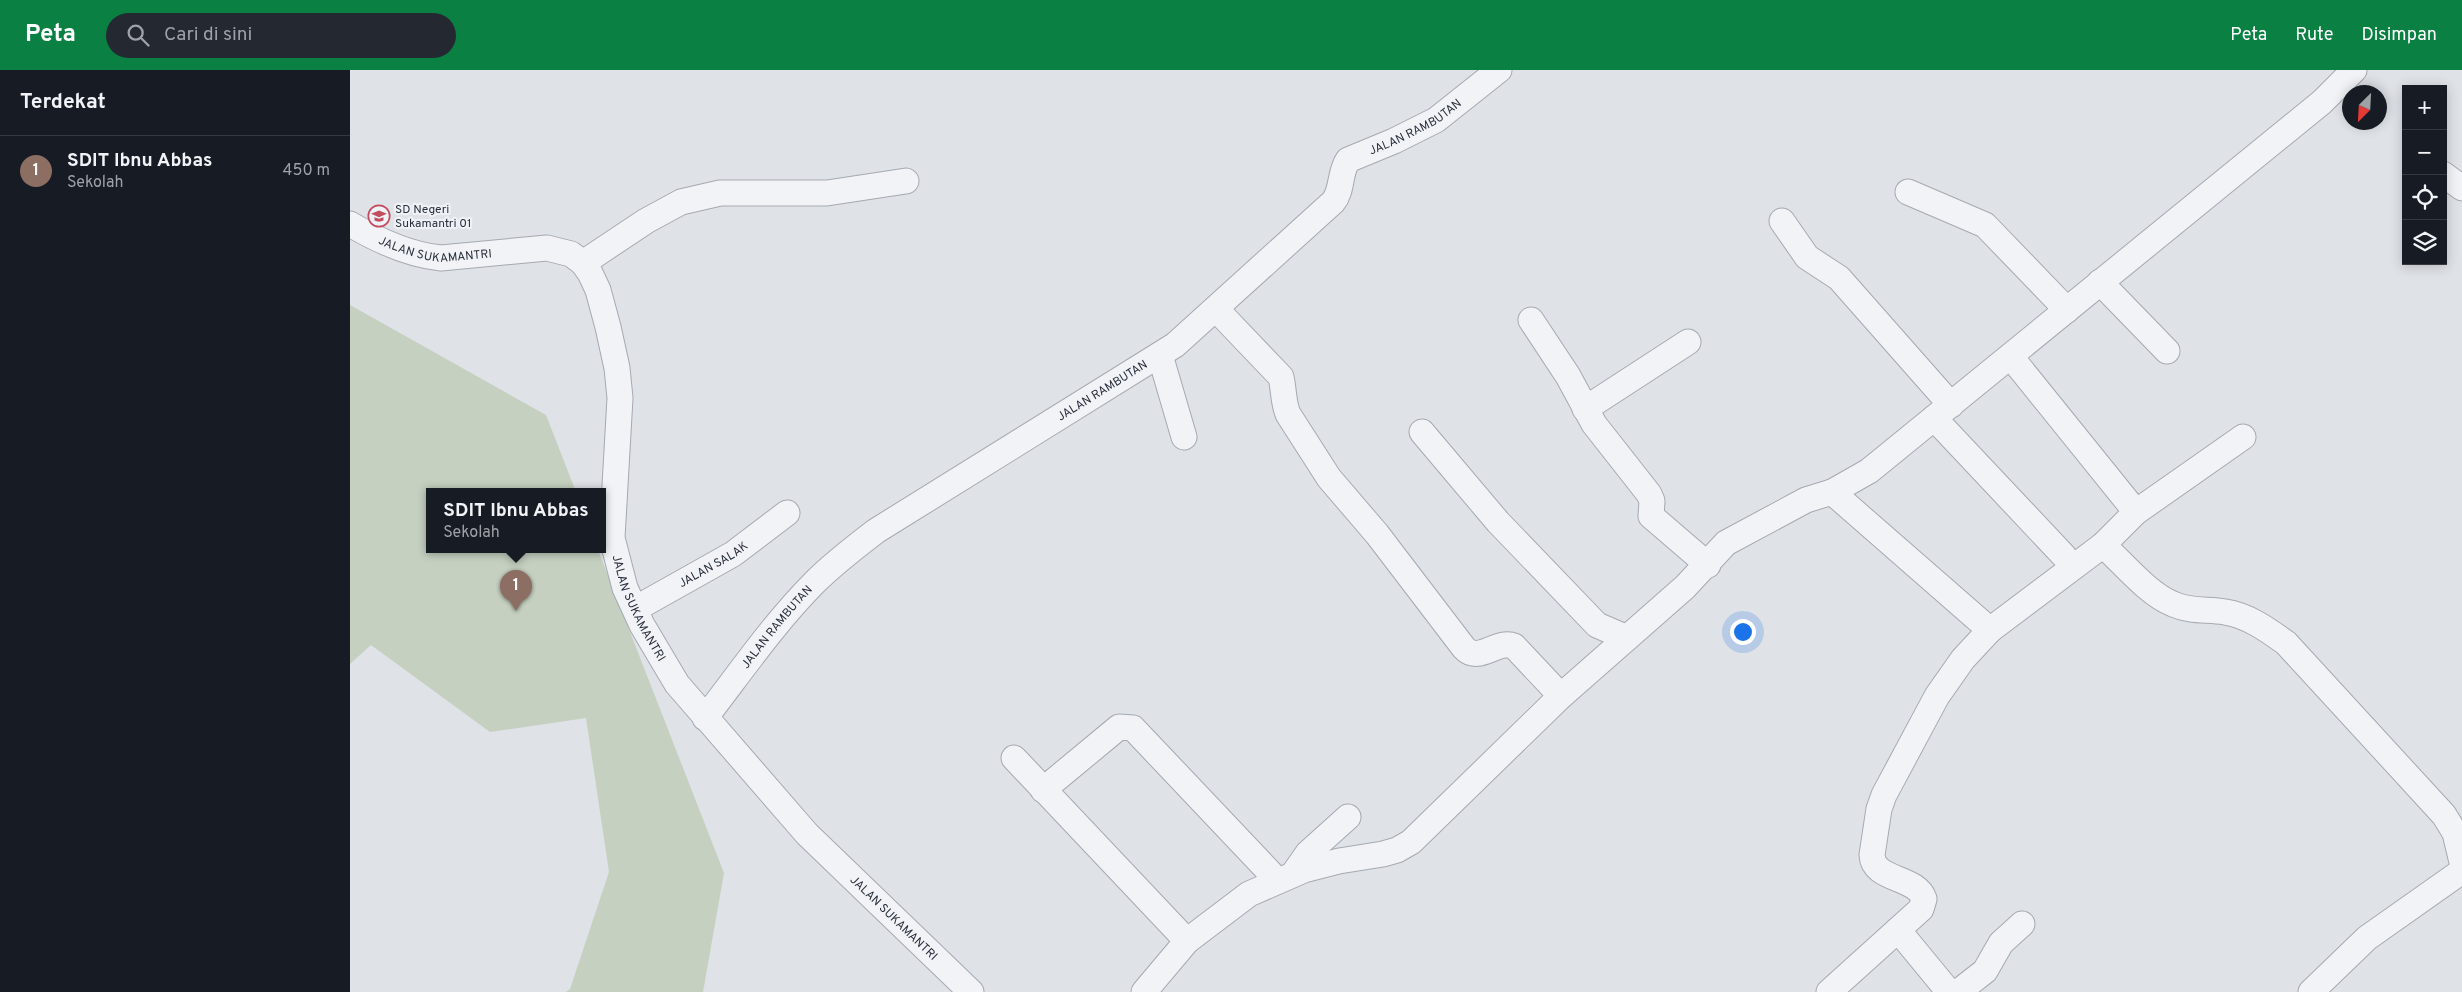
<!DOCTYPE html>
<html lang="id">
<head>
<meta charset="utf-8">
<style>
  :root { --surface:#171b24; --page:#242831; --text:#f1f3f6; --muted:#9ea1a6; --line:#363941; --accent:#0b8043 }
  body { margin:0; font-family:Overpass,sans-serif; background:var(--page); color:var(--text) }
  .controls { position:absolute; right:15px; top:15px; display:grid; overflow:hidden; border-radius:0px; box-shadow:0 2px 12px #0003 }
  .controls button { width:45px; height:45px; display:grid; place-items:center; padding:0; border:0; border-bottom:1px solid var(--line); background:var(--surface); color:var(--text); font:25px sans-serif }
  .compass { position:absolute; left:1992px; top:15px; width:45px; height:45px; border-radius:50%; background:var(--surface); box-shadow:0 2px 12px #0003; rotate:204deg }
  .you { position:absolute; left:1392px; top:561px; width:18px; height:18px; margin:-12px; border:4px solid #fff; border-radius:50%; background:#1a73e8; box-shadow:0 0 0 8px #1a73e833 }
  .badge { display:grid; place-items:center; width:32px; height:32px; border-radius:50%; background:var(--accent); color:#fff; font-size:16px; font-weight:700 }
  .pin { position:absolute; translate:-50% -41px; filter:drop-shadow(0 1px 2px #0008) }
  .pin::after { content:''; position:absolute; top:26px; width:18px; height:15px; background:inherit; clip-path:polygon(0 0,100% 0,50% 100%) }
  .popup { position:absolute; left:76px; top:418px; width:180px; height:65px; box-sizing:border-box; display:grid; place-content:center; border-radius:0px; background:var(--surface); filter:drop-shadow(0 1px 4px #0005); font-size:16px; white-space:nowrap; color:var(--muted) }
  .popup b { font-size:19px; color:var(--text) }
  .popup::after { content:''; position:absolute; left:50%; top:100%; margin-left:-10px; border:10px solid transparent; border-top-color:var(--surface) }
  .list { margin:0; padding:0; list-style:none }
  h2 { display:flex; justify-content:space-between; align-items:center; height:65px; margin:0; padding:0 20px; font-size:21px }
  h2 small { font-size:16px; font-weight:400; color:var(--muted) }
  .list li { display:grid; grid-template-columns:32px 1fr auto; gap:15px; align-items:center; box-sizing:border-box; height:70px; padding:0 20px; border-top:1px solid var(--line) }
  .list b { display:block; font-size:19px; white-space:nowrap }
  .list p { margin:0; font-size:16px; white-space:nowrap; color:var(--muted) }
  .list em { font-size:16px; font-style:normal; color:var(--muted) }
  .icon { flex:none; width:28px; height:28px; fill:none; stroke:currentColor; stroke-width:2; stroke-linecap:round; stroke-linejoin:round }
  .map { position:relative; flex:none; width:2112px; height:922px; overflow:hidden }
  header { display:flex; align-items:center; gap:30px; box-sizing:border-box; height:70px; padding:0 25px; background:var(--accent); color:#fff }
  header strong { font-size:24px }
  nav { display:flex; gap:28px; margin-inline-start:auto; font-size:18px }
  .search { width:350px; height:45px; background:var(--page); display:flex; align-items:center; gap:12px; box-sizing:border-box; padding:0 18px; border-radius:28px; color:var(--muted); font-size:19px }
  main { display:flex }
  aside { flex:1; background:var(--surface) }
  .map>svg:first-child { display:block }
</style>
</head>
<body>
<header>
<strong>Peta</strong>
<div class="search"><svg class="icon" aria-label="search" viewBox="0 0 24 24"><circle cx="10" cy="10" r="6"/><path d="M15 15l6 6"/></svg>Cari di sini</div>
<nav><a>Peta</a><a>Rute</a><a>Disimpan</a></nav>
</header>
<main>
<aside>
<h2>Terdekat<small></small></h2>
<ul class="list">
<li><span class="badge" style="background:#8d6e63">1</span><div><b>SDIT Ibnu Abbas</b><p>Sekolah</p></div><em>450 m</em></li>
</ul>
</aside>
<div class="map">
<svg width="2112" height="922" viewBox="0 0 2112 922">
  <rect width="100%" height="100%" fill="#dfe2e7"/>
  <path fill="#c5d0c0" d="M0 235 196 345 226 422H80V480H248L374 803 353 922H216L220 919 259 802 236 648 140 662 21 575 0 594Z"/>
  <g fill="none" stroke-linecap="round" stroke-linejoin="round">
    <g stroke="#a5a9b1" stroke-width="27">
      <g id="minor">
        <path d="M2093 104 2112 118"/>
        <path d="M1558 122 1635 155 1717 240"/>
        <path d="M1432 151 1457 187 1489 208 1601 335"/>
        <path id="s1" d="M0 154C27 170 61 185 91 188L197 178 221 184 233 193 240 203 248 220 258 257 267 298 270 328 262 468 275 518 292 555 327 614 457 764 621 922"/>
        <path d="M233 193 296 151 331 132 370 123H477L556 111"/>
        <path d="M1750 212 1817 281"/>
        <path d="M866 239 931 307C934 320 933 332 938 344L979 408 1027 464 1114 578C1129 594 1147 569 1164 576L1211 626"/>
        <path d="M1181 250 1218 306 1244 354 1299 424 1302 431 1301 446 1358 495"/>
        <path d="M810 285 834 367"/>
        <path d="M1235 339 1338 272"/>
        <path d="M1584 348 1714 486"/>
        <path d="M1072 362 1148 452 1247 555 1277 568"/>
        <path d="M1482 422 1640 560"/>
        <path d="M1786 442 1893 367"/>
        <path d="M1753 475C1773 493 1798 524 1823 534 1841 542 1857 539 1875 542 1897 545 1918 560 1936 573L2094 745 2105 763 2112 792"/>
        <path id="s2" d="M285 539 383 484 437 443"/>
        <path id="s3" d="M355 648C390 603 424 553 465 512 484 493 505 477 526 461L825 275 983 132C993 120 989 103 998 90L1044 71 1086 50 1149 0"/>
        <path d="M664 688 837 871"/>
        <path d="M693 720 769 657 783 658 927 810"/>
        <path d="M944 803 958 783 998 747"/>
        <path d="M1548 860 1599 922"/>
        <path d="M794 922 837 871 899 824 954 800 989 791 1033 784 1047 780 1061 772 1211 626 1335 517 1376 473 1456 430 1482 422 1519 401 1972 32 2004 0"/>
        <path d="M1479 922 1571 839 1574 829C1567 806 1523 811 1522 785L1529 739 1534 725 1587 626 1613 589 1640 560 1753 475 1786 442 1661 287"/>
        <path d="M1608 922 1635 901 1651 873 1672 854"/>
        <path d="M1961 922 2017 868 2112 801"/>
      </g>
    </g>
    <use href="#minor" stroke="#f1f3f6" stroke-width="25"/>
  </g>
  <defs>
    <g id="school-ring" transform="scale(1.125)"><circle r="9.5" fill="#eef1f5" stroke="#c44c60" stroke-width="1.5"/><path d="M0-5L7-2L0 1L-7-2ZM-4 1L0 2.5L4 1V4Q0 6-4 4Z" fill="#c44c60"/></g>
  </defs>
  <g fill-rule="evenodd">
    <use href="#school-ring" x="29" y="146"/>
  </g>
  <g text-anchor="middle" stroke-width="4.5" stroke-linejoin="round" paint-order="stroke">
    <g font-size="12" fill="#29303d" stroke="#eef1f5">
      <text dy="4" stroke="none"><textPath href="#s3" startOffset="940">JALAN RAMBUTAN</textPath></text>
      <text dy="4" stroke="none"><textPath href="#s1" startOffset="91">JALAN SUKAMANTRI</textPath></text>
      <text dy="4" stroke="none"><textPath href="#s3" startOffset="521">JALAN RAMBUTAN</textPath></text>
      <text dy="4" stroke="none"><textPath href="#s2" startOffset="90">JALAN SALAK</textPath></text>
      <text dy="4" stroke="none"><textPath href="#s1" startOffset="601">JALAN SUKAMANTRI</textPath></text>
      <text dy="4" stroke="none"><textPath href="#s3" startOffset="116">JALAN RAMBUTAN</textPath></text>
      <text dy="4" stroke="none"><textPath href="#s1" startOffset="1006">JALAN SUKAMANTRI</textPath></text>
    </g>
    <g font-size="12" fill="#29303d" stroke="#eef1f5" text-anchor="start">
      <text x="45" y="143">SD Negeri<tspan x="45" dy="14">Sukamantri 01</tspan></text>
    </g>
  </g>
</svg>
<div class="controls">
<button>+</button>
<button>−</button>
<button><svg class="icon" aria-label="locate" viewBox="0 0 24 24"><circle cx="12" cy="12" r="6"/><path d="M12 2v4M12 18v4M2 12h4M18 12h4"/></svg></button>
<button><svg class="icon" aria-label="layers" viewBox="0 0 24 24"><path d="M12 4l9 5-9 5-9-5zM3 14l9 5 9-5"/></svg></button>
</div>
<svg class="compass" viewBox="-18 -18 36 36"><path d="M0-13l5 13h-10z" fill="#e53935"/><path d="M0 13l5-13h-10z" fill="#9ea1a6"/></svg>
<div class="you"></div>
<div class="pin badge" style="left:166px;top:541px;background:#8d6e63">1</div>
<div class="popup"><b>SDIT Ibnu Abbas</b>Sekolah</div>
</div>
</main>
</body>
</html>
